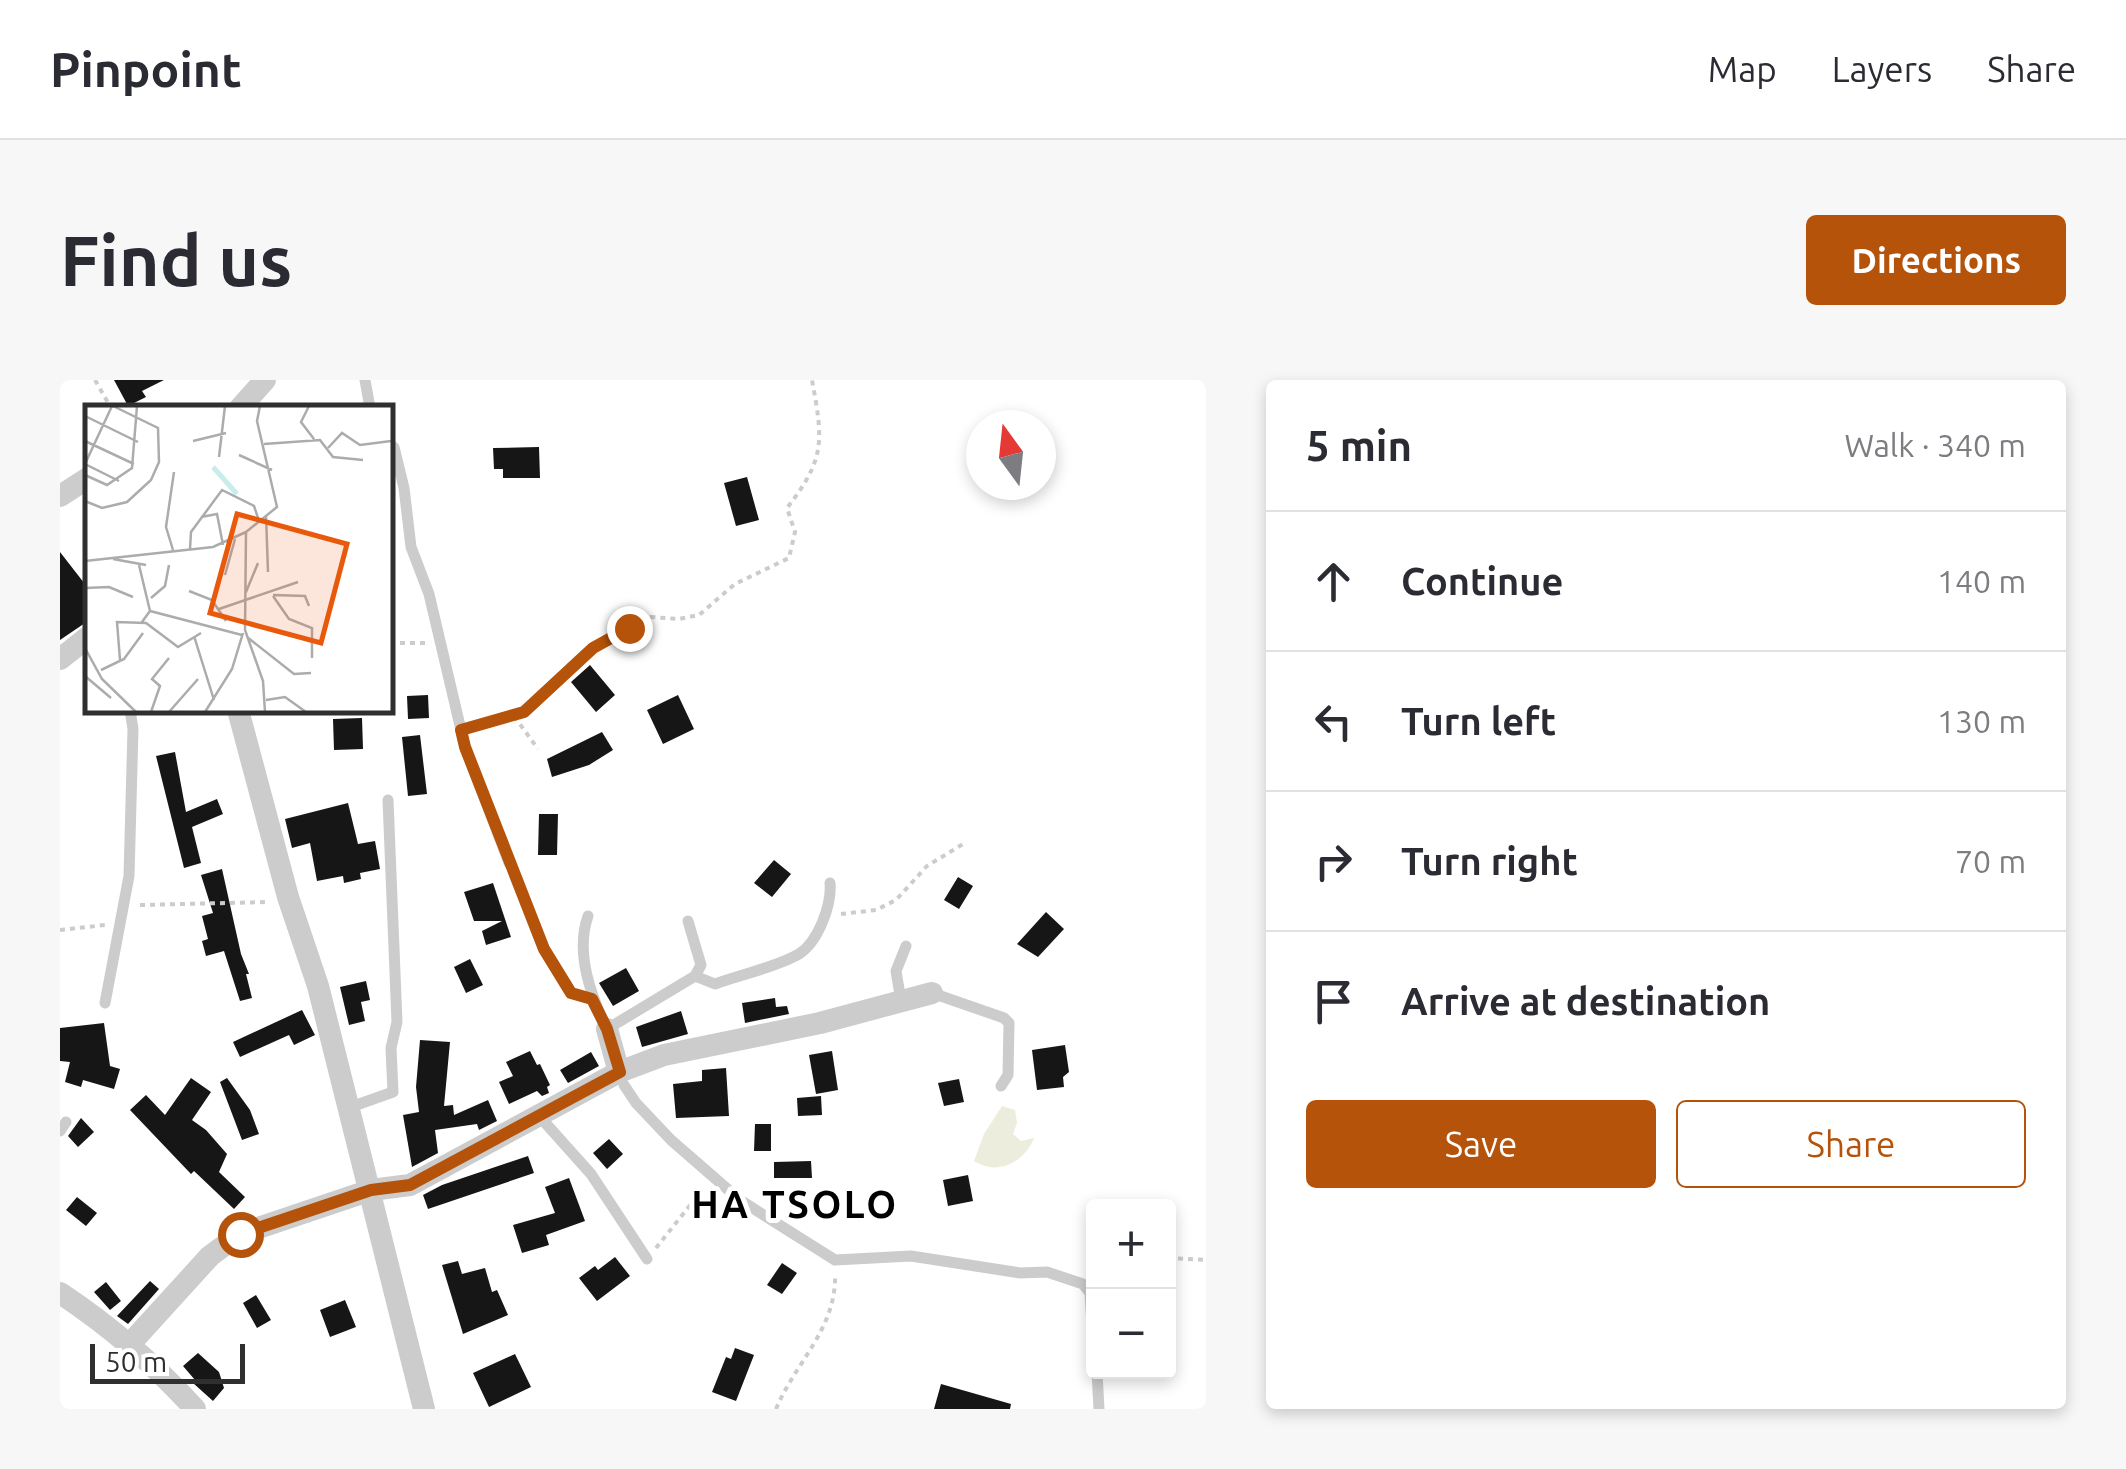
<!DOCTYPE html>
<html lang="en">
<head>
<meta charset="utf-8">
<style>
  :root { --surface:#fff; --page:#f7f7f7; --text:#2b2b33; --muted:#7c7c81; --line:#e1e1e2; --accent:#b45309 }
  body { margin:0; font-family:Ubuntu,sans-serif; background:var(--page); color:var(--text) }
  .controls { position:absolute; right:30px; bottom:30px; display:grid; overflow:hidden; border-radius:10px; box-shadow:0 5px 15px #0003 }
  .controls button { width:90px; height:90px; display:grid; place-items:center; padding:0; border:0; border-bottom:2px solid var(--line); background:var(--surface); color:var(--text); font:50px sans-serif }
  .compass { position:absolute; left:906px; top:30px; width:90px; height:90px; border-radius:50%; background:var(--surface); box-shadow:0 5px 15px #0003; rotate:345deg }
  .scale { position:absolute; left:30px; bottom:25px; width:155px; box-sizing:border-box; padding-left:10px; border:5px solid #2f2f2f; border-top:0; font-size:28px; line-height:35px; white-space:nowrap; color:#2f2f2f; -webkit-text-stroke:8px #fff; paint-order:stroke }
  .stop { position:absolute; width:30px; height:30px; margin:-22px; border:8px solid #b45309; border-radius:50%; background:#fff }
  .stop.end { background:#b45309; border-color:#fff; box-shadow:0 2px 10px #0008 }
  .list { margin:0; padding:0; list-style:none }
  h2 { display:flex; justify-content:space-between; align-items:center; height:130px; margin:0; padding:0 40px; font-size:42px }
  h2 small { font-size:32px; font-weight:400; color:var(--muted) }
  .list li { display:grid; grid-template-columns:65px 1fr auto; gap:30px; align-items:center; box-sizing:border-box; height:140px; padding:0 40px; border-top:2px solid var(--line) }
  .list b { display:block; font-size:38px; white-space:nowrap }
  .list em { font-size:32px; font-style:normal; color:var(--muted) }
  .actions { display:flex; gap:20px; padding:30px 40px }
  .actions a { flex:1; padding:22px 0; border:2px solid var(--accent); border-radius:10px; text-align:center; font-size:35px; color:var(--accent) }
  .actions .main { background:var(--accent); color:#fff }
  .icon { flex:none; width:55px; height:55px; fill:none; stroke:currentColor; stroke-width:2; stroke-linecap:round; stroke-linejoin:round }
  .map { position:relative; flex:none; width:1146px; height:1029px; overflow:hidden; border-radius:10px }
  header { display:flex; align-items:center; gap:60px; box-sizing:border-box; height:140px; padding:0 50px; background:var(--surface); border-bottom:2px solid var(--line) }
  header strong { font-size:48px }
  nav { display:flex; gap:55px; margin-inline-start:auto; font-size:35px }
  .intro { display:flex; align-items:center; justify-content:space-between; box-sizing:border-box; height:240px; padding:0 60px }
  h1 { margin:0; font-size:70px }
  .button { padding:25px 45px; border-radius:10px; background:var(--accent); color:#fff; font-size:35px; font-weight:700 }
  main { display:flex; gap:60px; padding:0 60px }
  aside { flex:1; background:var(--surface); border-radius:10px; box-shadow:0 5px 15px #0003 }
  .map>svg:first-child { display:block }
</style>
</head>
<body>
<header>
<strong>Pinpoint</strong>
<nav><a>Map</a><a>Layers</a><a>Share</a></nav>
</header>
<div class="intro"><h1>Find us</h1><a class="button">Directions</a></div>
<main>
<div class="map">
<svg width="1146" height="1029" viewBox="0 0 1146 1029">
  <rect width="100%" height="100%" fill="#fff"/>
  <path fill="#eceddc" d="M942 726 955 730 957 743 953 754 961 761 974 758C964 783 937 796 914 781L924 754Z"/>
  <path fill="#161616" d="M54 0H104L82 11 86 17 68 26Z
    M479 67 480 98H443V89H434L433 68Z
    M687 97 699 140 676 146 664 103Z
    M0 172 28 208V241L0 260Z
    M530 285 555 315 536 332 511 302Z
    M368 315 369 338 348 339 347 316Z
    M618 315 634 349 603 364 587 330Z
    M302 338 303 369 274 370 273 339Z
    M542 352 553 370 529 385 492 397 487 379Z
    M360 355 367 414 348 416 342 357Z
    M115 372 126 432 157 419 163 434 132 447 141 483 124 488 96 376Z
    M288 423 298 464 315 461 320 489 300 493 301 499 284 503 283 496 257 501 250 463 232 468 225 439Z
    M479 434H498L497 475H478Z
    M714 480 731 494 712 517 694 503Z
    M162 489 181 574 189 594H186L192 618 180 621 164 571 146 576 142 561 148 559 142 536 153 533 141 495Z
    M898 497 913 506 899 529 884 520Z
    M433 503 451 557 426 565 422 551 442 541H414L404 512Z
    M986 532 1004 549 978 577 957 564Z
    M410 579 423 605 406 613 394 587Z
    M566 588 579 611 553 626 539 603Z
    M306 601 310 620 301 622 305 641 289 645 280 607Z
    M715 618 716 627 727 626 729 634 685 643 682 623Z
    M242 630 255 655 234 665 229 655 180 677 173 662Z
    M621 631 628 654 582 667 576 647Z
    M44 643 50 686 60 689 54 709 23 700 21 707 5 702 10 682 0 681V648Z
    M360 660 390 662 384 726 393 725 394 735 428 720 437 741 419 750 417 744 375 750 378 773 352 787 343 735 359 732 356 707Z
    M1005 665 1009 692 1003 697 1004 707 977 710 972 670Z
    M470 671 477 685 480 684 490 705 487 707 489 713 482 716 477 711 449 724 439 702 453 696 446 682Z
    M772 671 778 710 756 714 749 675Z
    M531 672 539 686 508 703 500 690Z
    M666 688 669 736 616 738 613 704 642 701V690Z
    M131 698 151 712 132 740 146 750 167 774 159 792 185 817 174 829 134 791 131 794 70 730 86 715 105 735Z
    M167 698 190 730 199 754 182 760 160 702Z
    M899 699 904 722 884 726 878 703Z
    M761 716 762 735 738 736 737 718Z
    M21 738 34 752 18 767 8 756Z
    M695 744H711V771H694Z
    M549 759 563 774 547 789 533 773Z
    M468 776 474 793 368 829 363 815 382 805Z
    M751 781 752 798H714V782Z
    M908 795 913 821 888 826 883 800Z
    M509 798 525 841 486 855 489 865 462 873 453 845 495 833 485 807Z
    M17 817 37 833 26 846 6 830Z
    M555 877 570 896 537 921 519 898 535 886 538 890Z
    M398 881 402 894 425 888 432 912 437 910 448 935 403 954 382 885Z
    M722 883 737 893 722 914 707 905Z
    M90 901 99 909 68 944 57 936Z
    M46 902 61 921 50 930 34 912Z
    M196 915 211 940 197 948 183 923Z
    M285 920 296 947 270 957 260 930Z
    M675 968 694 975 676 1021 652 1012 666 977 671 979Z
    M138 973 159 992 164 1008 153 1021 133 1003 135 1000 123 986Z
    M455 974 471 1007 429 1027 413 993Z
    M881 1004 951 1024 950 1029H874Z"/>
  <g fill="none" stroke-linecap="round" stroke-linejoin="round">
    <path stroke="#ccc" stroke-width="4" stroke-dasharray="5 5" stroke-linecap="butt" d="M35 0 51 28
      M330 263H365
      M454 336 464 332 533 268 591 237 619 239 639 235 675 204 729 178 735 152 727 128C766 78 763 60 752 0
      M416 347 454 336 478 369
      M455 498 484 569 511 613 518 615
      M80 525 209 522
      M781 534 816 530 836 520 867 486 903 464
      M0 550 45 545
      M596 868 643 809
      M1108 878 1146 880
      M716 1029C735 983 777 948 775 894"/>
    <path stroke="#ccc" stroke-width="11" d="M305 0 310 28
      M330 66 334 67 344 108 351 167 369 214 405 367 449 483
      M528 536C515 573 531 616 547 649L635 596 655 604C679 595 717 587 739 574 758 562 772 525 770 503
      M628 541 641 585 635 596
      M872 613 944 638 949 643 948 695 941 706
      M841 621 836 591 846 566
      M45 623 69 496 73 349 70 330
      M564 705 576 723 611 760 680 820 775 880 851 876 960 893 987 892 1023 904 1030 913 1034 978
      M288 728 333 712 331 668 337 642 328 420
      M480 737 531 794 587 879
      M0 751 6 742
      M1037 992 1039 1029"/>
    <path stroke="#ccc" stroke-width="22" d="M180 28 205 0
      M0 116 28 98
      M0 279 28 257
      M178 330 228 517 258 606 364 1029
      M559 692 604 675 760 643 872 613
      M0 913C50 946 95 985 135 1029
      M69 965 150 876 180 854 311 810 350 805 559 692 547 649"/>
  </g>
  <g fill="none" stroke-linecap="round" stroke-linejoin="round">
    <path stroke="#b45309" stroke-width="12" d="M180 854 311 810 350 805 560 692 547 649 532 619 511 613 484 569 405 367 401 350 464 332 533 268 569 248"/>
  </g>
  <g text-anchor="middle" stroke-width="10" stroke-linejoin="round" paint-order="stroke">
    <g font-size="38" font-weight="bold" letter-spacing="2.5" fill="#000" stroke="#fff">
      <text x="735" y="838">HA TSOLO</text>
    </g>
  </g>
  <g transform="translate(25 25)">
    <rect width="308" height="308" fill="#fff"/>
    <path fill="none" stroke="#c8edec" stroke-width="5" d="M128 62 152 89"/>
    <path fill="none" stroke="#acacac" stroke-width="2.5" d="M27 1 0 59 34 76M175 1 172 16 192 102 161 127 160 225 178 276 180 307M224 1 216 17 229 34M0 11 53 37M0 36 49 59M108 36 141 28M179 39 235 35 248 52 278 55M243 43 257 28 275 40 306 36M154 50 187 65M134 52 140 1M0 70 22 80 47 63 52 1M0 96 17 103 42 97 66 75 74 57 73 23 28 1M181 110 183 167M116 112 132 109 138 140M105 144 106 127 137 85 169 101 173 113M88 145 81 122 89 67M28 154 61 160M0 156 128 142 161 127M54 160 65 206M140 170 150 134M0 183 24 182 48 192M104 186 127 195 141 216M161 187 173 158M188 190 220 191 224 201M188 191 204 214 227 223V253M66 193 80 181 84 160M134 204 213 177M57 217 65 206 157 230M109 231 129 295M162 232 209 269 226 268M0 243 17 274 51 307M35 255 32 217 61 218 93 242 116 228M16 265 39 254 58 228M0 271 26 293M181 295 200 292 221 307M66 307 75 281 67 274 84 253M84 307 113 274M120 307 147 264 158 228"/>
    <path fill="#e8590c" fill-opacity="0.15" stroke="#e8590c" stroke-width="5" d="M152 109 262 139 236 238 125 208Z"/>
    <rect width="308" height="308" fill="none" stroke="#2f2f2f" stroke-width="5"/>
  </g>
</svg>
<div class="controls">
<button>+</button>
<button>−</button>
</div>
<svg class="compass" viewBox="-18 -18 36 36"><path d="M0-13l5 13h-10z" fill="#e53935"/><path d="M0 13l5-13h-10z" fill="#7c7c81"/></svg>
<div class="scale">50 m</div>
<div class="stop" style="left:180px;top:854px"></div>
<div class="stop end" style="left:569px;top:248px"></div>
</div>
<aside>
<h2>5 min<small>Walk · 340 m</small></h2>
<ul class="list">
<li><svg class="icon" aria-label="ahead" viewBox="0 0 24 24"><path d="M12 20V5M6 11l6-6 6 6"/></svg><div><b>Continue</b></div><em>140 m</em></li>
<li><svg class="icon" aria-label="left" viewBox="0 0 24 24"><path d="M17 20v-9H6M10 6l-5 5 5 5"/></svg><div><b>Turn left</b></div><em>130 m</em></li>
<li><svg class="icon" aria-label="right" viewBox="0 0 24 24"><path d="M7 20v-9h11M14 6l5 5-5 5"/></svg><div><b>Turn right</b></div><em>70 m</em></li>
<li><svg class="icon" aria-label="arrive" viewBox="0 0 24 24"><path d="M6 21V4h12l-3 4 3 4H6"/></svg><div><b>Arrive at destination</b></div></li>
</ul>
<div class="actions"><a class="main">Save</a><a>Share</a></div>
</aside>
</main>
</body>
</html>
